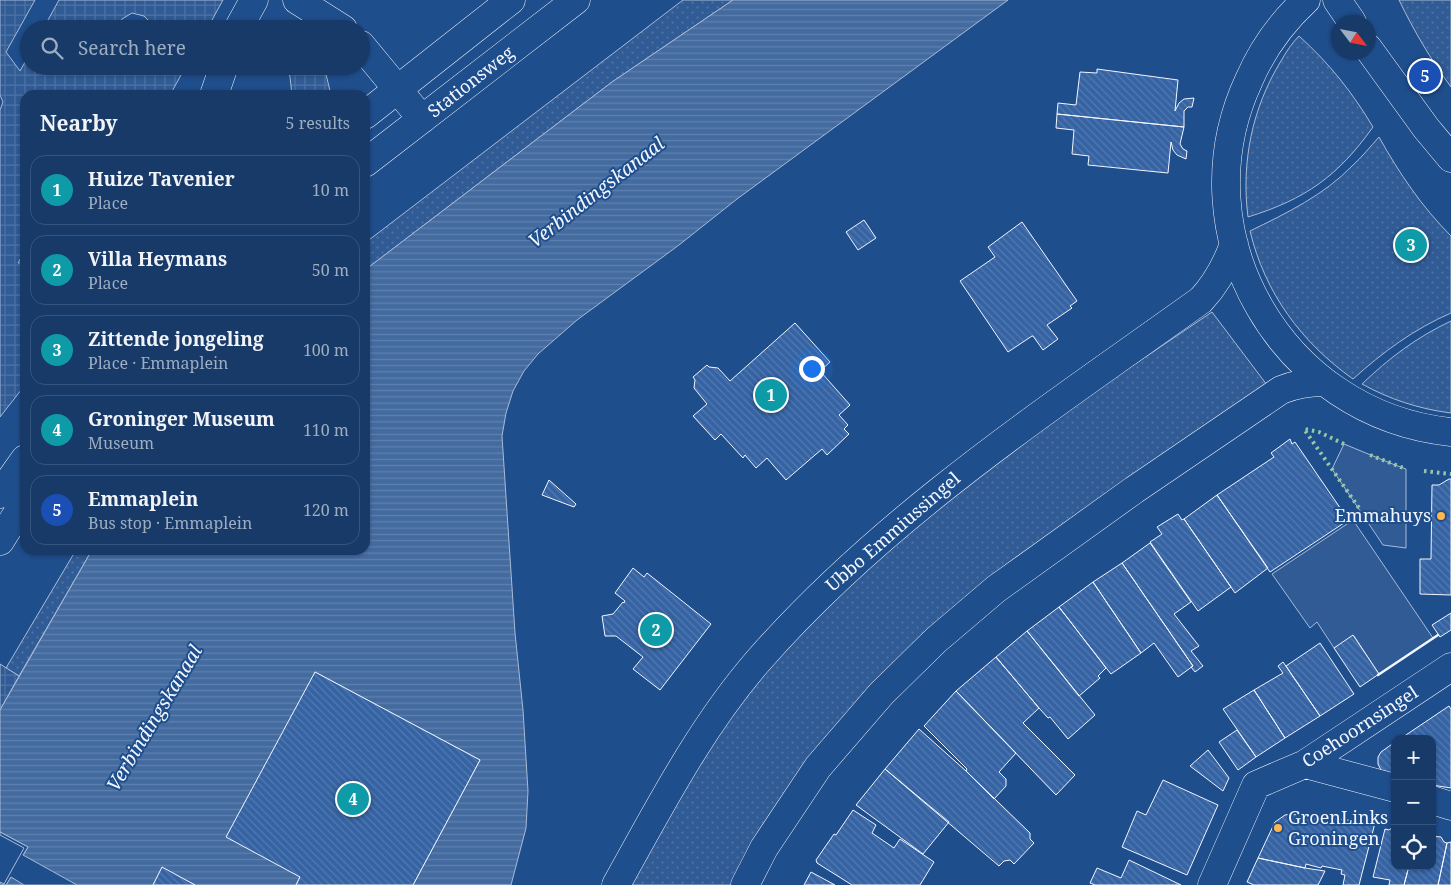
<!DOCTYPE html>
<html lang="en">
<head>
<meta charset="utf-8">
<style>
  :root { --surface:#173a69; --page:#20416f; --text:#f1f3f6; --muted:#9eadc0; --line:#36547d; --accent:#e69b98 }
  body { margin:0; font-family:"Noto Serif",serif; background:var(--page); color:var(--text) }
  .controls { position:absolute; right:15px; bottom:15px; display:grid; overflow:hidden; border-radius:10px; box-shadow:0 1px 4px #0004 }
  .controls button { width:45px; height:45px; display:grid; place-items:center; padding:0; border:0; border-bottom:1px solid var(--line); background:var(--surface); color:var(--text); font:25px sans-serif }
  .compass { position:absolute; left:1331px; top:15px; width:45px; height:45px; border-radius:50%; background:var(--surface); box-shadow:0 1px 4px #0004; rotate:122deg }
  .you { position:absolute; left:811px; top:368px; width:18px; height:18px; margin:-12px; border:4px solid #fff; border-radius:50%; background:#1a73e8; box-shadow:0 0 0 8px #1a73e833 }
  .badge { display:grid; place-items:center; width:32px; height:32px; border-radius:50%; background:var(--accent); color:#fff; font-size:16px; font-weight:700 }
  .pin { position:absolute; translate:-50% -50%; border:2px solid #fff; box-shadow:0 1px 5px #0006 }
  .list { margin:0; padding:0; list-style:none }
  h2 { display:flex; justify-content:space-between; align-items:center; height:65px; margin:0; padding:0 20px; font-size:21px }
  h2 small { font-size:16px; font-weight:400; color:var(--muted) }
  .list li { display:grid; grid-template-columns:32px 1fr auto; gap:15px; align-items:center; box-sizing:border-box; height:70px; margin:0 10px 10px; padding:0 10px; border:1px solid var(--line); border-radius:15px }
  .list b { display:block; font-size:19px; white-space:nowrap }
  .list p { margin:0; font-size:16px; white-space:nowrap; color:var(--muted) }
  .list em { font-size:16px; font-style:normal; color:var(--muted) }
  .icon { flex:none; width:28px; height:28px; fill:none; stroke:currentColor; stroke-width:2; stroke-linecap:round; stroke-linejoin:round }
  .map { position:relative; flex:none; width:1451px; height:885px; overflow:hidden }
  .search { position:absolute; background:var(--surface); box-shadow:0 1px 4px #0004; left:20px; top:20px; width:350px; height:55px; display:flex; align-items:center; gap:12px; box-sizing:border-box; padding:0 18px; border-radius:28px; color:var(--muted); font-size:19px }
  .panel { position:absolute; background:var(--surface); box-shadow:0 1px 4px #0004; left:20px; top:90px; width:350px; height:465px; border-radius:15px }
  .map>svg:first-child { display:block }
</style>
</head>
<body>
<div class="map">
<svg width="1451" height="885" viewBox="0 0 1451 885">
  <defs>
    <pattern id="grass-dots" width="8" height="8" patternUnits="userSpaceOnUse" patternTransform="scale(1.25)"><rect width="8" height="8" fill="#305b95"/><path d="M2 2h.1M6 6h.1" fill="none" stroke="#4e73a5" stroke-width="1.8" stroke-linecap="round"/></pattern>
    <pattern id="plaza-grid" width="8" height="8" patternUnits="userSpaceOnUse" patternTransform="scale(1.25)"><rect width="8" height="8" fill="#305b95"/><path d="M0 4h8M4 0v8" fill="none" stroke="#4e73a5"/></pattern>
    <pattern id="water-rules" width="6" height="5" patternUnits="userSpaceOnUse" patternTransform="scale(1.25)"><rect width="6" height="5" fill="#446ba0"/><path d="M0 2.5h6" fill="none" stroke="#5f81ae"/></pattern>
    <pattern id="building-back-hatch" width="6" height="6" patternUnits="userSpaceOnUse" patternTransform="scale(1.25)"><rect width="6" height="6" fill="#3563a3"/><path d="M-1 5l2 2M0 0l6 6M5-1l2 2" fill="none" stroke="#537ab1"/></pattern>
  </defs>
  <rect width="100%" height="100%" fill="#1f4e8c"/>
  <path fill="url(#grass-dots)" stroke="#a8bbd7" d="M683 0H733L612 82 365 270V243Z
    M1399 0H1451V87C1431 60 1414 31 1399 0Z
    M1299 36C1330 64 1352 92 1373 127 1338 176 1306 199 1248 217 1241 163 1252 108 1281 61 1286 52 1292 43 1299 36Z
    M1379 137C1399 173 1422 207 1451 236V313C1414 329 1383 352 1353 379 1301 342 1265 293 1250 231 1287 213 1324 195 1352 166 1362 157 1370 147 1379 137Z
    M1212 312 1267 385 987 581 754 842 731 885H629L714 738 765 668 890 542 1046 424Z
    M1451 321V413C1419 409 1389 399 1362 384 1389 358 1417 337 1451 321Z
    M76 550H92L19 676 6 668Z"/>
  <path fill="#305b95" stroke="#a8bbd7" d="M1344 444 1395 465 1406 469V548L1383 545 1332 469Z
    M1353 520 1433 638 1379 674 1354 636 1334 648 1317 622 1310 628 1272 574Z"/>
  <path fill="url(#plaza-grid)" stroke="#a8bbd7" d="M0 0H35L6 52 20 71 29 55V66H186L170 95H25V251L18 263H25V385L0 417V110L3 102 0 95Z
    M59 0H223L207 29H152L148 20 144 16 132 13 122 19 118 29H43Z
    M286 66H324L331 95H292L290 77Z
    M0 664 19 676 0 710Z"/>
  <path fill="url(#water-rules)" stroke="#a8bbd7" d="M733 0H1008L737 199 679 245 577 320 538 354 524 371 513 391 506 413 502 436 515 633 523 710 528 791 526 828 511 885H413L480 760 315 672 300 877 296 885H195L162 868 153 885H6L28 847 0 832V710L92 550H365V270L612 82Z"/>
  <path fill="#1f4e8c" stroke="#a8bbd7" d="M0 832 28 847 23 855 77 885H24L11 877 6 885 0 884V882L4 884 24 848 0 835Z"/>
  <path fill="url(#building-back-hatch)" stroke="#f2f6ff" d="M1097 69 1178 80 1175 111 1179 103 1184 99 1194 98 1192 107H1188L1184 111V127L1057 114 1058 103 1076 105 1080 72 1097 73Z
    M1057 114 1184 127 1180 144 1183 149 1187 151 1186 159 1177 155 1173 150 1171 142 1168 173 1088 165 1089 156 1072 154 1074 130 1056 128Z
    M864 220 876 238 858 250 846 232Z
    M1022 222 1077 301 1070 306 1072 308 1047 325 1058 339 1043 350 1033 336H1032L1008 352 960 281 995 257 988 247Z
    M795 323 830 362 820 371 850 405 839 415 848 425 844 429 849 434 827 455 822 449 786 480 767 458 756 468 745 455 743 458 721 434 715 440 693 416 707 404 694 388 695 380 693 377 707 365 709 367 718 368 730 381Z
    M1290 439 1292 444 1295 442 1345 515 1344 516 1347 521 1270 572 1217 495 1274 457 1271 453Z
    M1449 479H1451V595L1420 594V559H1431L1432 485H1439Z
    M549 480 576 504 574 507 542 495Z
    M1217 495 1268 568 1235 593 1184 519Z
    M1178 514 1182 520 1184 519 1231 587 1198 611 1150 542 1162 534 1157 527Z
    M1150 543 1191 602 1174 614 1199 646 1191 651 1203 666 1195 672 1191 667 1193 666 1122 563Z
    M1122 563 1193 666 1178 677 1154 643 1141 653 1093 582Z
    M633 568 644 577 647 573 711 624 660 690 633 669 643 657 616 636H605L602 616 613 614 623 602 624 603 625 601 615 593Z
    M1093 582 1141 653 1111 674 1059 607Z
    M1059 607 1106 668 1098 676 1100 678 1079 696 1027 631Z
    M1451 613V630L1440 637 1432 625Z
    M1027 631 1095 715 1068 739 1050 717 1048 718 1039 708 996 657Z
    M1353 635 1379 674 1360 687 1334 648Z
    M1320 643 1354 694 1320 716 1286 666Z
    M996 657 1039 708 1023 723 1075 775 1056 795 956 691Z
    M1283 662 1320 716 1285 738 1254 690 1283 673 1278 666Z
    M315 672 480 760 413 885H296L300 877 226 837Z
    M1254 690 1285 738 1256 757 1223 709Z
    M956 691 1016 753 999 772 1006 779V786L994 799 966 771 967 769 924 726Z
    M1449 706 1451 709V788L1432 785V739H1400Z
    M919 729 966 771 1030 833V839L1034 843 1014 864 1010 860 1004 861 999 866 885 769Z
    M1237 730 1256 757 1238 770 1219 742Z
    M1395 742V778L1382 772 1378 764V757L1381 752Z
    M1208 750 1229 778 1223 791 1190 766Z
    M885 769 949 822 923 854 856 805Z
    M1163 780 1218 805 1187 875 1122 847 1137 811 1146 815Z
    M853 810 876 825 872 833 894 848 900 839 934 862 920 885H852L817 863 816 860 834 834 836 835Z
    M1291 814 1375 823 1359 885H1343L1345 875 1341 874 1342 870 1322 866 1321 868 1306 864 1305 868 1258 858 1275 822 1285 815Z
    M1393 827 1395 828V866H1409L1404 885H1389L1390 880 1373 877 1385 829 1389 830Z
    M1432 836 1441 837 1444 842 1447 843 1438 885H1404L1409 866H1432Z
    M1451 842V885H1438L1447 843Z
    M1258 858 1305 868 1325 871 1318 885H1254L1247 882Z
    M1129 860 1181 885H1095L1090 883 1097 868 1121 878Z
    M162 867 195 885H153Z
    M811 872 835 885H804Z"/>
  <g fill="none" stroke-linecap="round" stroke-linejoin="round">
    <g stroke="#f2f6ff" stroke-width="29">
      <path id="minor" d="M297 0 343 29
        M1306 0C1282 22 1262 50 1249 80 1177 234 1282 415 1451 432
        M1337 0 1352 22
        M238 29 254 0
        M361 45 422 119
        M1368 48 1426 128 1451 158
        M214 95 224 66
        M1305 764 1395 788
        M1432 800 1451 806
        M616 885C659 808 700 728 758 661 884 517 1046 411 1201 300 1217 283 1226 266 1234 244
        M745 885 764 848 818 767 881 694 936 640 996 589 1134 490 1281 390C1296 384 1308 382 1324 382
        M1212 885 1256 785 1305 764 1451 667"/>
    </g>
    <g stroke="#f2f6ff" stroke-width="29">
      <path id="major" d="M365 115 511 0
        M365 163 576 0
        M0 494 25 459
        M0 541 25 501"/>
    </g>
    <use href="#minor" stroke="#1f4e8c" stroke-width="28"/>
    <use href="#major" stroke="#1f4e8c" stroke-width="28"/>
    <path stroke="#97c8a6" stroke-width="4" stroke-dasharray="2.5 4" stroke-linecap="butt" d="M1344 444 1319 432 1304 429 1359 508
      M1370 455 1406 469
      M1424 471 1451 474"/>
    <path stroke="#f2f6ff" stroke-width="2.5" d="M1378 675 1438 635"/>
  </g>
  <g fill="#ffb74d" stroke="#1f4e8c" stroke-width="2">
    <circle cx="1441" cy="516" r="5"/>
    <circle cx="1278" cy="828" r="5"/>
  </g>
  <g text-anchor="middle" stroke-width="4" stroke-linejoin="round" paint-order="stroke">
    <g font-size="18" fill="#f2f6ff" stroke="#1f4e8c">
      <text transform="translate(471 82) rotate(-38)" y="6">Stationsweg</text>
      <text transform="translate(893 532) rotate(-41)" y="6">Ubbo Emmiussingel</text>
      <text transform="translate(1360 727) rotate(-33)" y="6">Coehoornsingel</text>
    </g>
    <g font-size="18" fill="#f2f6ff" stroke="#1f4e8c" text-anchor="end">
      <text x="1431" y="522">Emmahuys</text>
      <text x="1288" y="824" text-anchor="start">GroenLinks<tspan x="1288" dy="21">Groningen</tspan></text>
    </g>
    <g font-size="19" font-style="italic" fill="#f2f6ff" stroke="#1f4e8c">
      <text transform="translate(596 192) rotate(-38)" y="7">Verbindingskanaal</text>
      <text transform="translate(154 718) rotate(-59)" y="7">Verbindingskanaal</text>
    </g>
  </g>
</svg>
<div class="controls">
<button>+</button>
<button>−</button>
<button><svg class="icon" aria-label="locate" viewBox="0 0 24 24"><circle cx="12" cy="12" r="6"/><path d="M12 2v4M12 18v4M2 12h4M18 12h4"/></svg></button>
</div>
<svg class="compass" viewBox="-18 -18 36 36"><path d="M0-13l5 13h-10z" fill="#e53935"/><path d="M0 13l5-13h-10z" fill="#9eadc0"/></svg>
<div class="you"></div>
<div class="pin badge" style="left:771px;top:395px;background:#0f9aa8">1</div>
<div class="pin badge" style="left:656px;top:630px;background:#0f9aa8">2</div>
<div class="pin badge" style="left:1411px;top:245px;background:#0f9aa8">3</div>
<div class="pin badge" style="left:353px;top:799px;background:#0f9aa8">4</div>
<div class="pin badge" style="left:1425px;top:76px;background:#1a4fb4">5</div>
<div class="search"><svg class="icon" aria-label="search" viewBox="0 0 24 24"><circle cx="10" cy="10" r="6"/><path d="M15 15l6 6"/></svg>Search here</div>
<section class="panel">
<h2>Nearby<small>5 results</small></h2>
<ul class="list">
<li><span class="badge" style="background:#0f9aa8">1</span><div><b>Huize Tavenier</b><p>Place</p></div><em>10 m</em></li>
<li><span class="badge" style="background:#0f9aa8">2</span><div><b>Villa Heymans</b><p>Place</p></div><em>50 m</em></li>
<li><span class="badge" style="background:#0f9aa8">3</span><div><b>Zittende jongeling</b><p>Place · Emmaplein</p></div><em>100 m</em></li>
<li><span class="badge" style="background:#0f9aa8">4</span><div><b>Groninger Museum</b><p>Museum</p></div><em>110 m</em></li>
<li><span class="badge" style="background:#1a4fb4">5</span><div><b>Emmaplein</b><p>Bus stop · Emmaplein</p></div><em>120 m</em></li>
</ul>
</section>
</div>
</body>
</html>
